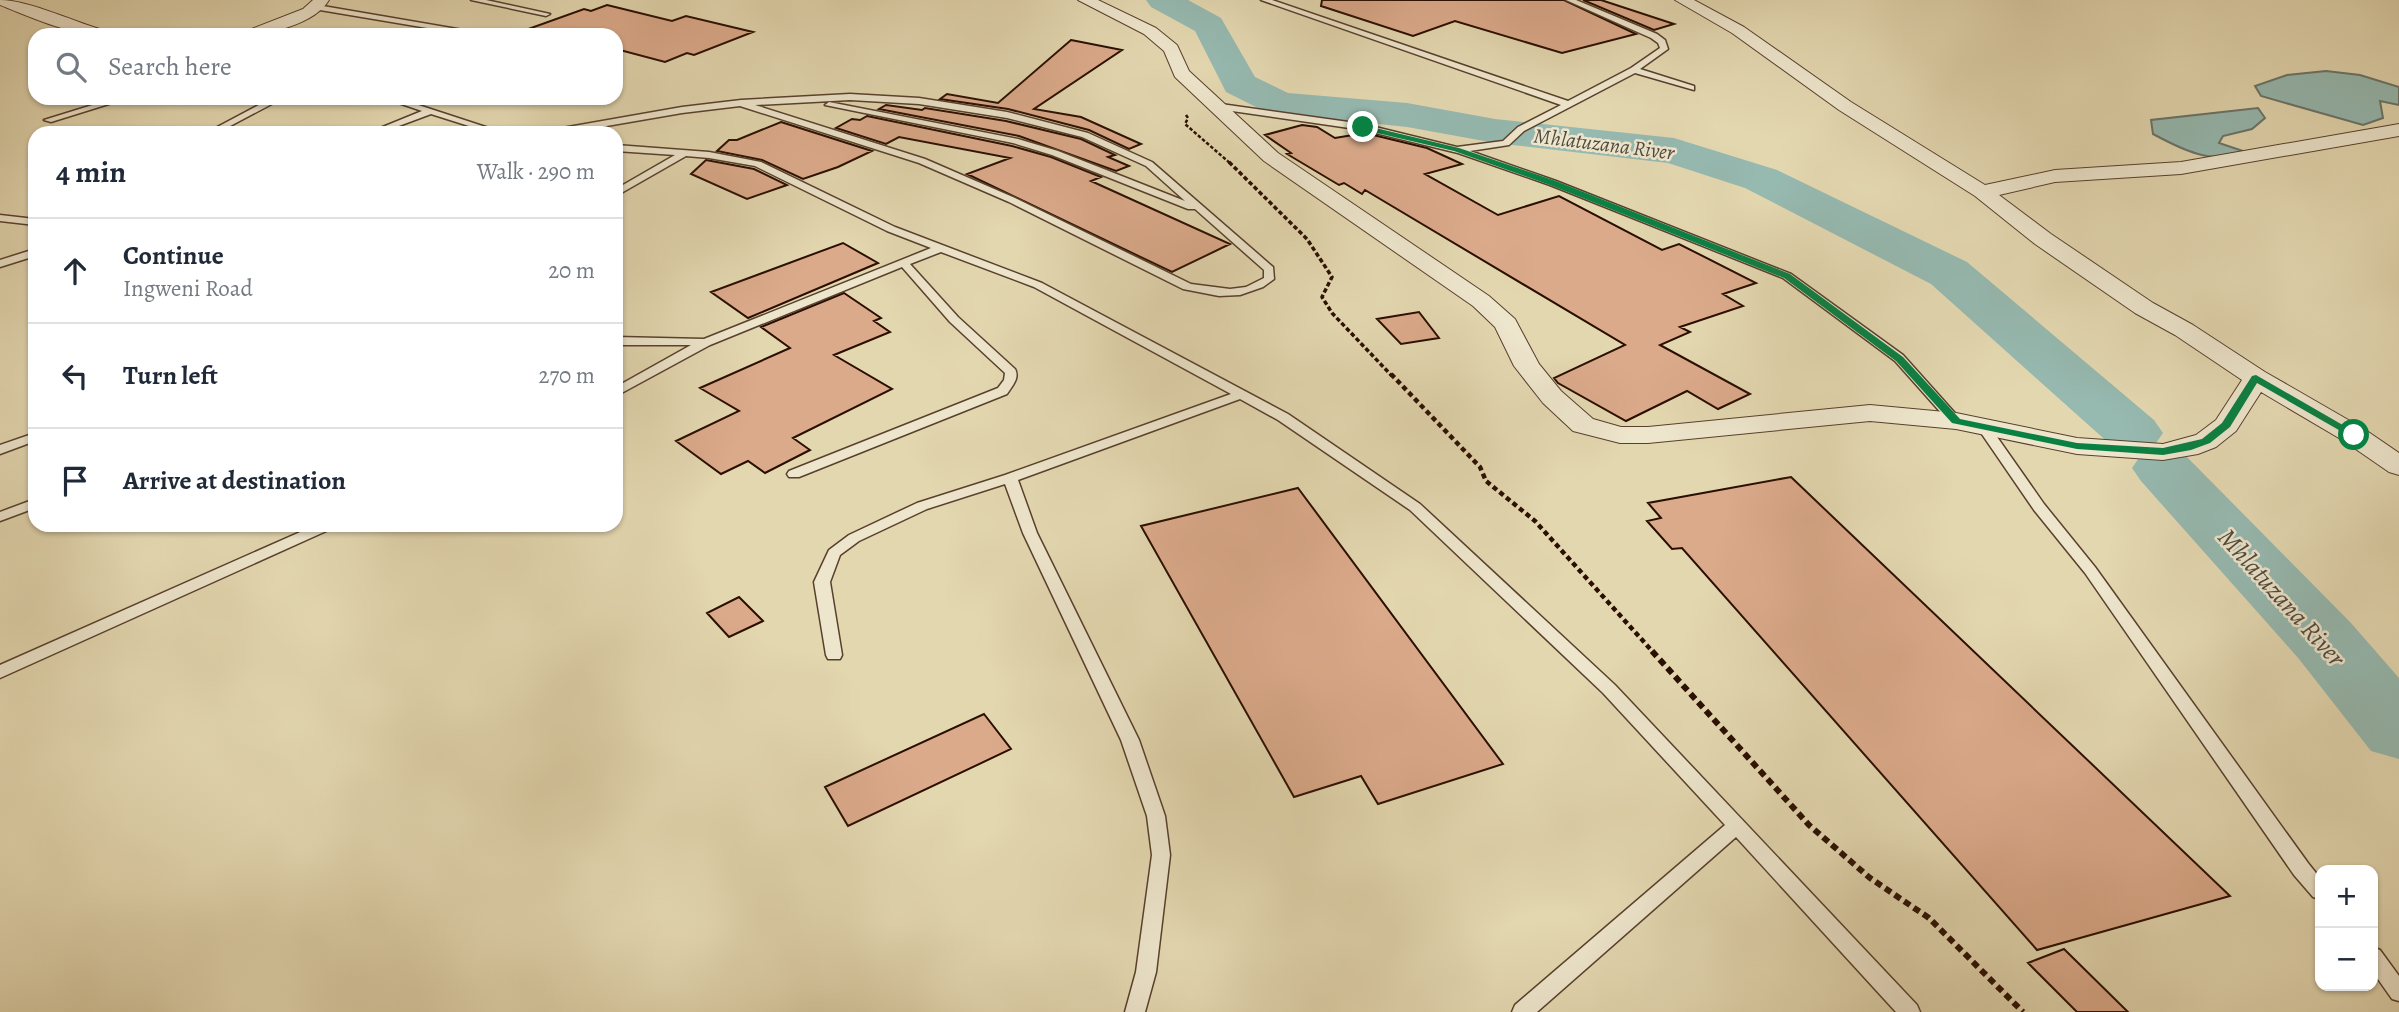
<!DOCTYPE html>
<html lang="en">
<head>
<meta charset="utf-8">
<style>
  :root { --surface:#fff; --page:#f6f6f7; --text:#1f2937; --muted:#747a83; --line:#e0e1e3 }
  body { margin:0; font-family:Alegreya,serif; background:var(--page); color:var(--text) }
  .controls { position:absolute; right:21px; bottom:21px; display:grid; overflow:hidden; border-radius:14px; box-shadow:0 2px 5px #0004 }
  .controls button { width:63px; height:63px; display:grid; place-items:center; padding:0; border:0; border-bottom:2px solid var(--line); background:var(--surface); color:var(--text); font:35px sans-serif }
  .stop { position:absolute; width:21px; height:21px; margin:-16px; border:5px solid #0b8043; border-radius:50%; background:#fff }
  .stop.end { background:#0b8043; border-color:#fff; box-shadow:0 2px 7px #0008 }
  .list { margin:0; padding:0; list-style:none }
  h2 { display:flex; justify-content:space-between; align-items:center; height:91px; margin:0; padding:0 28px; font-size:30px }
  h2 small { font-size:23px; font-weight:400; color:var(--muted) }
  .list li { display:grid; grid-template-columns:46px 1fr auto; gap:21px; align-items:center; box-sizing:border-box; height:105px; padding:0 28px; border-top:2px solid var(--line) }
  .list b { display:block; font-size:26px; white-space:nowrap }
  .list p { margin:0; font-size:23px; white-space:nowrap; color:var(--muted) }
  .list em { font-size:23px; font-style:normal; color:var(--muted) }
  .icon { flex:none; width:38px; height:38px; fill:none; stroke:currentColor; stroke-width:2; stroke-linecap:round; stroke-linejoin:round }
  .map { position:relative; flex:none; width:2399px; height:1012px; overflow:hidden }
  .search { position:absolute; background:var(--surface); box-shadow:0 2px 5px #0004; left:28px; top:28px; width:595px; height:77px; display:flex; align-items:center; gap:18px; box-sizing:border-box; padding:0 24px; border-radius:21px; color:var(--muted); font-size:26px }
  .panel { position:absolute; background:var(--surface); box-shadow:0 2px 5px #0004; left:28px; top:126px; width:595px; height:406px; border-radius:21px }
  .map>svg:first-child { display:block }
</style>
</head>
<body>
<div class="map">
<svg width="2399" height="1012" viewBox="0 0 2399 1012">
  <rect width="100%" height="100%" fill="#e3d7b0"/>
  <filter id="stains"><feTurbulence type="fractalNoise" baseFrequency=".00286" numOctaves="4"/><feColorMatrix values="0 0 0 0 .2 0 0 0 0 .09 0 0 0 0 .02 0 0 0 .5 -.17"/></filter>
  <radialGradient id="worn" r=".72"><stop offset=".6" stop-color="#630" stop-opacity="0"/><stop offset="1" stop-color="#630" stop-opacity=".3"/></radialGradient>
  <path fill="#96b9b0" stroke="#6b756a" stroke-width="2" d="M2326 71 2360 75 2399 87V105L2380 101 2383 118 2363 125 2261 96 2255 86 2287 75Z
    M2258 108 2265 118 2252 129 2223 136 2219 143 2243 151C2215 167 2179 148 2153 134L2151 120Z"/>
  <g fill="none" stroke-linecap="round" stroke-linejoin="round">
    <path fill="#96b9b0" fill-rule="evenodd" d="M1146 0H1188L1221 18 1255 77 1288 93 1407 103 1495 119 1674 138 1777 170 1967 262 2154 420 2163 433 2154 446 2133 451 2112 446 1931 284 1745 188 1668 163 1495 143 1407 127 1266 112 1226 92 1195 31 1151 7Z
      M2163 449 2185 455 2351 623 2399 678V759L2371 751 2299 659 2141 481 2132 468 2141 455Z"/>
  </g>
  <path fill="#dbaa8b" stroke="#2a0e00" stroke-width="2" d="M1322 0H1564L1636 34 1562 53 1455 21 1413 36 1321 6Z
    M1583 0H1601L1674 24 1654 30Z
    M607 5 672 21 686 16 753 32 694 55 687 53 665 62 616 49V35H563L531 28 584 9 591 11Z
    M1071 40 1122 50 1034 109 1081 117 1141 144 1129 149 1089 130 1008 109 940 99 947 94 998 103Z
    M886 105 922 110 925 108 1006 121 1081 139 1115 155 1108 157 1129 166 1116 171 1019 136 879 109Z
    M867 116 1012 146 1051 157 1101 177 1091 181 1230 244 1172 272 967 174 1010 158 899 137 886 144 836 128 852 119 860 120Z
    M781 122 872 151 838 167 803 179 762 160 717 151 729 140H737Z
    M1302 125 1317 127 1335 138 1365 133 1427 148 1462 164 1425 174 1498 215 1559 196 1662 250 1679 244 1756 283 1723 294 1743 306 1680 327 1690 332 1660 345 1750 394 1718 409 1687 391 1626 421 1558 383 1554 378 1625 345 1365 190 1362 194 1344 183 1339 185 1287 154 1291 153 1265 135Z
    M706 160 754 169 787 185 747 199 691 174Z
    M843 243 878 263 748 318 711 292Z
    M844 293 881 318 874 321 890 332 834 355 892 389 793 438 810 450 765 473 748 461 721 474 676 441 739 411 700 388 790 348 761 327Z
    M1419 312 1439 338 1401 344 1377 319Z
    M1791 477 2230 896 2037 950 1682 548 1672 549 1647 521 1661 518 1648 503Z
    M1298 488 1503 764 1378 804 1361 776 1294 797 1141 526Z
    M739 597 763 621 729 637 707 613Z
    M984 714 1011 749 848 826 825 787Z
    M2064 949 2128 1012H2077L2028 963Z"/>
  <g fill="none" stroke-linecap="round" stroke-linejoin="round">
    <g stroke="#58402c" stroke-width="3">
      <path id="lane" d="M471 0H486L550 14 546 16Z
        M1261 0H1272L1568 101 1631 68 1660 48 1658 43 1651 38 1566 0H1576L1657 34 1665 40 1668 49 1640 69 1694 86V90L1635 73 1524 131 1509 145 1470 151 1556 181 1791 274 1903 355 1962 421 1956 425 1951 424 1895 361 1783 278 1550 185 1458 153 1363 130 1211 108 1210 106 1214 103 1363 124 1457 147 1503 141 1518 127 1561 105Z
        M317 5 463 30 467 32 463 34 314 9V5Z
        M850 94 919 98 1007 112 1088 133 1152 162 1273 267 1274 279 1263 287 1240 295 1219 296 1183 289 1009 202 919 163 740 106 682 113 566 133H547L551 130 682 107 741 100ZM850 100 919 104 1007 118 1082 137 1146 166 1185 201 1058 151 1018 139 829 102 825 105 1013 143 1052 155 1188 209H1195L1264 270V278L1246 287 1230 289 1191 284 1015 198 925 159 755 105Z
        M115 98H128L51 122 44 120Z
        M272 98H283L217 133H206Z
        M384 98H397L504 133H491L431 114 380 133H368L422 111Z
        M616 145 709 152 761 162 895 227 1042 283 1288 414 1420 504 1615 685 1917 1005 1920 1012H1896L1736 837 1537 1012H1512L1515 1005 1725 825 1603 693 1410 510 1278 420 1240 399 1018 480 1037 533 1139 740 1165 816 1170 855 1156 972 1145 1012H1125L1136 972 1152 855 1147 816 1121 740 1023 533 1005 484 927 509 859 541 840 555 830 582 842 655 840 659H828L826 655 814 582 829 550 849 535 917 503 1005 475 1231 394 1034 287 941 252 910 264 958 317 1015 369C1020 378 1012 386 1007 394L799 477H789L787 474 789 471 998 388 1004 380 1005 373 950 322 902 267 710 345 616 396V387L691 345H616V337L704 339 931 248 887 231 755 166 709 158 686 156 616 196V189L675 155 616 151Z
        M0 215 35 219V225L0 221Z
        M35 249V256L0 267V260Z
        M1983 423 1988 424 2044 504 2095 567 2308 863 2320 878V899L2313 897 2294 875 2085 573 2034 510 1977 427Z
        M35 433V441L0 454V445Z
        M35 499V508L0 521V512Z
        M316 525H335L333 528 0 678V665Z
        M2373 947 2380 950 2399 976V1001L2392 999 2373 972Z"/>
    </g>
    <g stroke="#58402c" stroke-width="2">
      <path id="street" d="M0 0C30 0 78 24 110 32L112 35C68 35 41 21 0 5Z
        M313 0H329C315 24 268 35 242 35L244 32 303 9Z
        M1078 0H1098L1156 28 1177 45 1189 71 1278 153 1489 296 1515 319 1539 364 1561 391 1593 419 1621 427H1648L1870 405 1956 413 2077 438 2163 444 2196 435 2216 420 2242 380 2175 335 2135 313 2035 244 1975 196 1839 110 1732 33 1675 0H1694L1744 27 1851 102 1985 185 2055 170 2181 162 2399 124V136L2181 174 2055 182 1999 195 2051 234 2153 303 2193 325 2265 372 2364 429 2399 453V475L2389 472 2344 441 2261 392 2236 431 2216 447 2198 454 2163 460 2077 454 1956 429 1870 421 1648 443H1620L1573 431 1543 403 1514 366 1495 327 1473 306 1264 161 1175 77 1164 51 1144 34Z"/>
    </g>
    <path stroke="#2a0e00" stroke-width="2.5" stroke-dasharray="3.5 2" stroke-linecap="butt" d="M1186 115 1188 118 1185 124 1231 164"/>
    <path stroke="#2a0e00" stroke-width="3.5" stroke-dasharray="4.5 2.5" stroke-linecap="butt" d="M1229 162 1307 239 1332 277 1322 297 1332 313 1392 376"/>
    <path stroke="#2a0e00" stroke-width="4.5" stroke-dasharray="5 3.5" stroke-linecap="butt" d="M1391 374 1480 467 1486 481 1535 521 1653 652"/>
    <path stroke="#2a0e00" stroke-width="6" stroke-dasharray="7 4.5" stroke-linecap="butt" d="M1652 651 1809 825 1870 878 1929 918 2023 1012"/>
    <use href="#lane" fill="#ede5cc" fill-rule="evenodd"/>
    <use href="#street" fill="#ede5cc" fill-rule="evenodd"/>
  </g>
  <path fill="#0b8043" d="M1363 125 1459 148 1556 181 1790 274 1903 357 1960 419 2077 443 2163 448 2202 439 2222 423 2252 376 2256 375 2360 435 2351 437 2257 383 2230 427 2210 443 2191 450 2163 455 2077 449 1952 423 1896 361 1784 278 1550 185 1454 151 1360 129Z"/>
  <g text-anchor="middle" stroke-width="5" stroke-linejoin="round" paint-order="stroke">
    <g font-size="21" font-style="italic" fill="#504a3e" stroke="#ede5cc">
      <text transform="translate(1604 144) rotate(7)" y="7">Mhlatuzana River</text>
    </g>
    <g font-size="26" font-style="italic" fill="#504a3e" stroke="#ede5cc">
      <text transform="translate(2282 597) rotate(48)" y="9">Mhlatuzana River</text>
    </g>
  </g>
  <rect width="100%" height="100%" filter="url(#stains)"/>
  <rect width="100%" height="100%" fill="url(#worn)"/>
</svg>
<div class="controls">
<button>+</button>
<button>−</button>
</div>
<div class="stop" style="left:2354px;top:435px"></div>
<div class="stop end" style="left:1363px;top:127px"></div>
<div class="search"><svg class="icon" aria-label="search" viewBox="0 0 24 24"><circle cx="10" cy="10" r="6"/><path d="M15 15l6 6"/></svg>Search here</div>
<section class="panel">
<h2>4 min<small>Walk · 290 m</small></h2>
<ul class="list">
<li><svg class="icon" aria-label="ahead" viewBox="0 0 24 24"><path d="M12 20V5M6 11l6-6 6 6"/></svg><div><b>Continue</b><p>Ingweni Road</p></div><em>20 m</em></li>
<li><svg class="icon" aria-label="left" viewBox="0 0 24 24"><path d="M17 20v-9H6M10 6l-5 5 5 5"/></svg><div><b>Turn left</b></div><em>270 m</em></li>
<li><svg class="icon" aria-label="arrive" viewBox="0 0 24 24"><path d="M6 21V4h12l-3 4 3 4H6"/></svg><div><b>Arrive at destination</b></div></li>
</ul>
</section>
</div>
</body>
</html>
